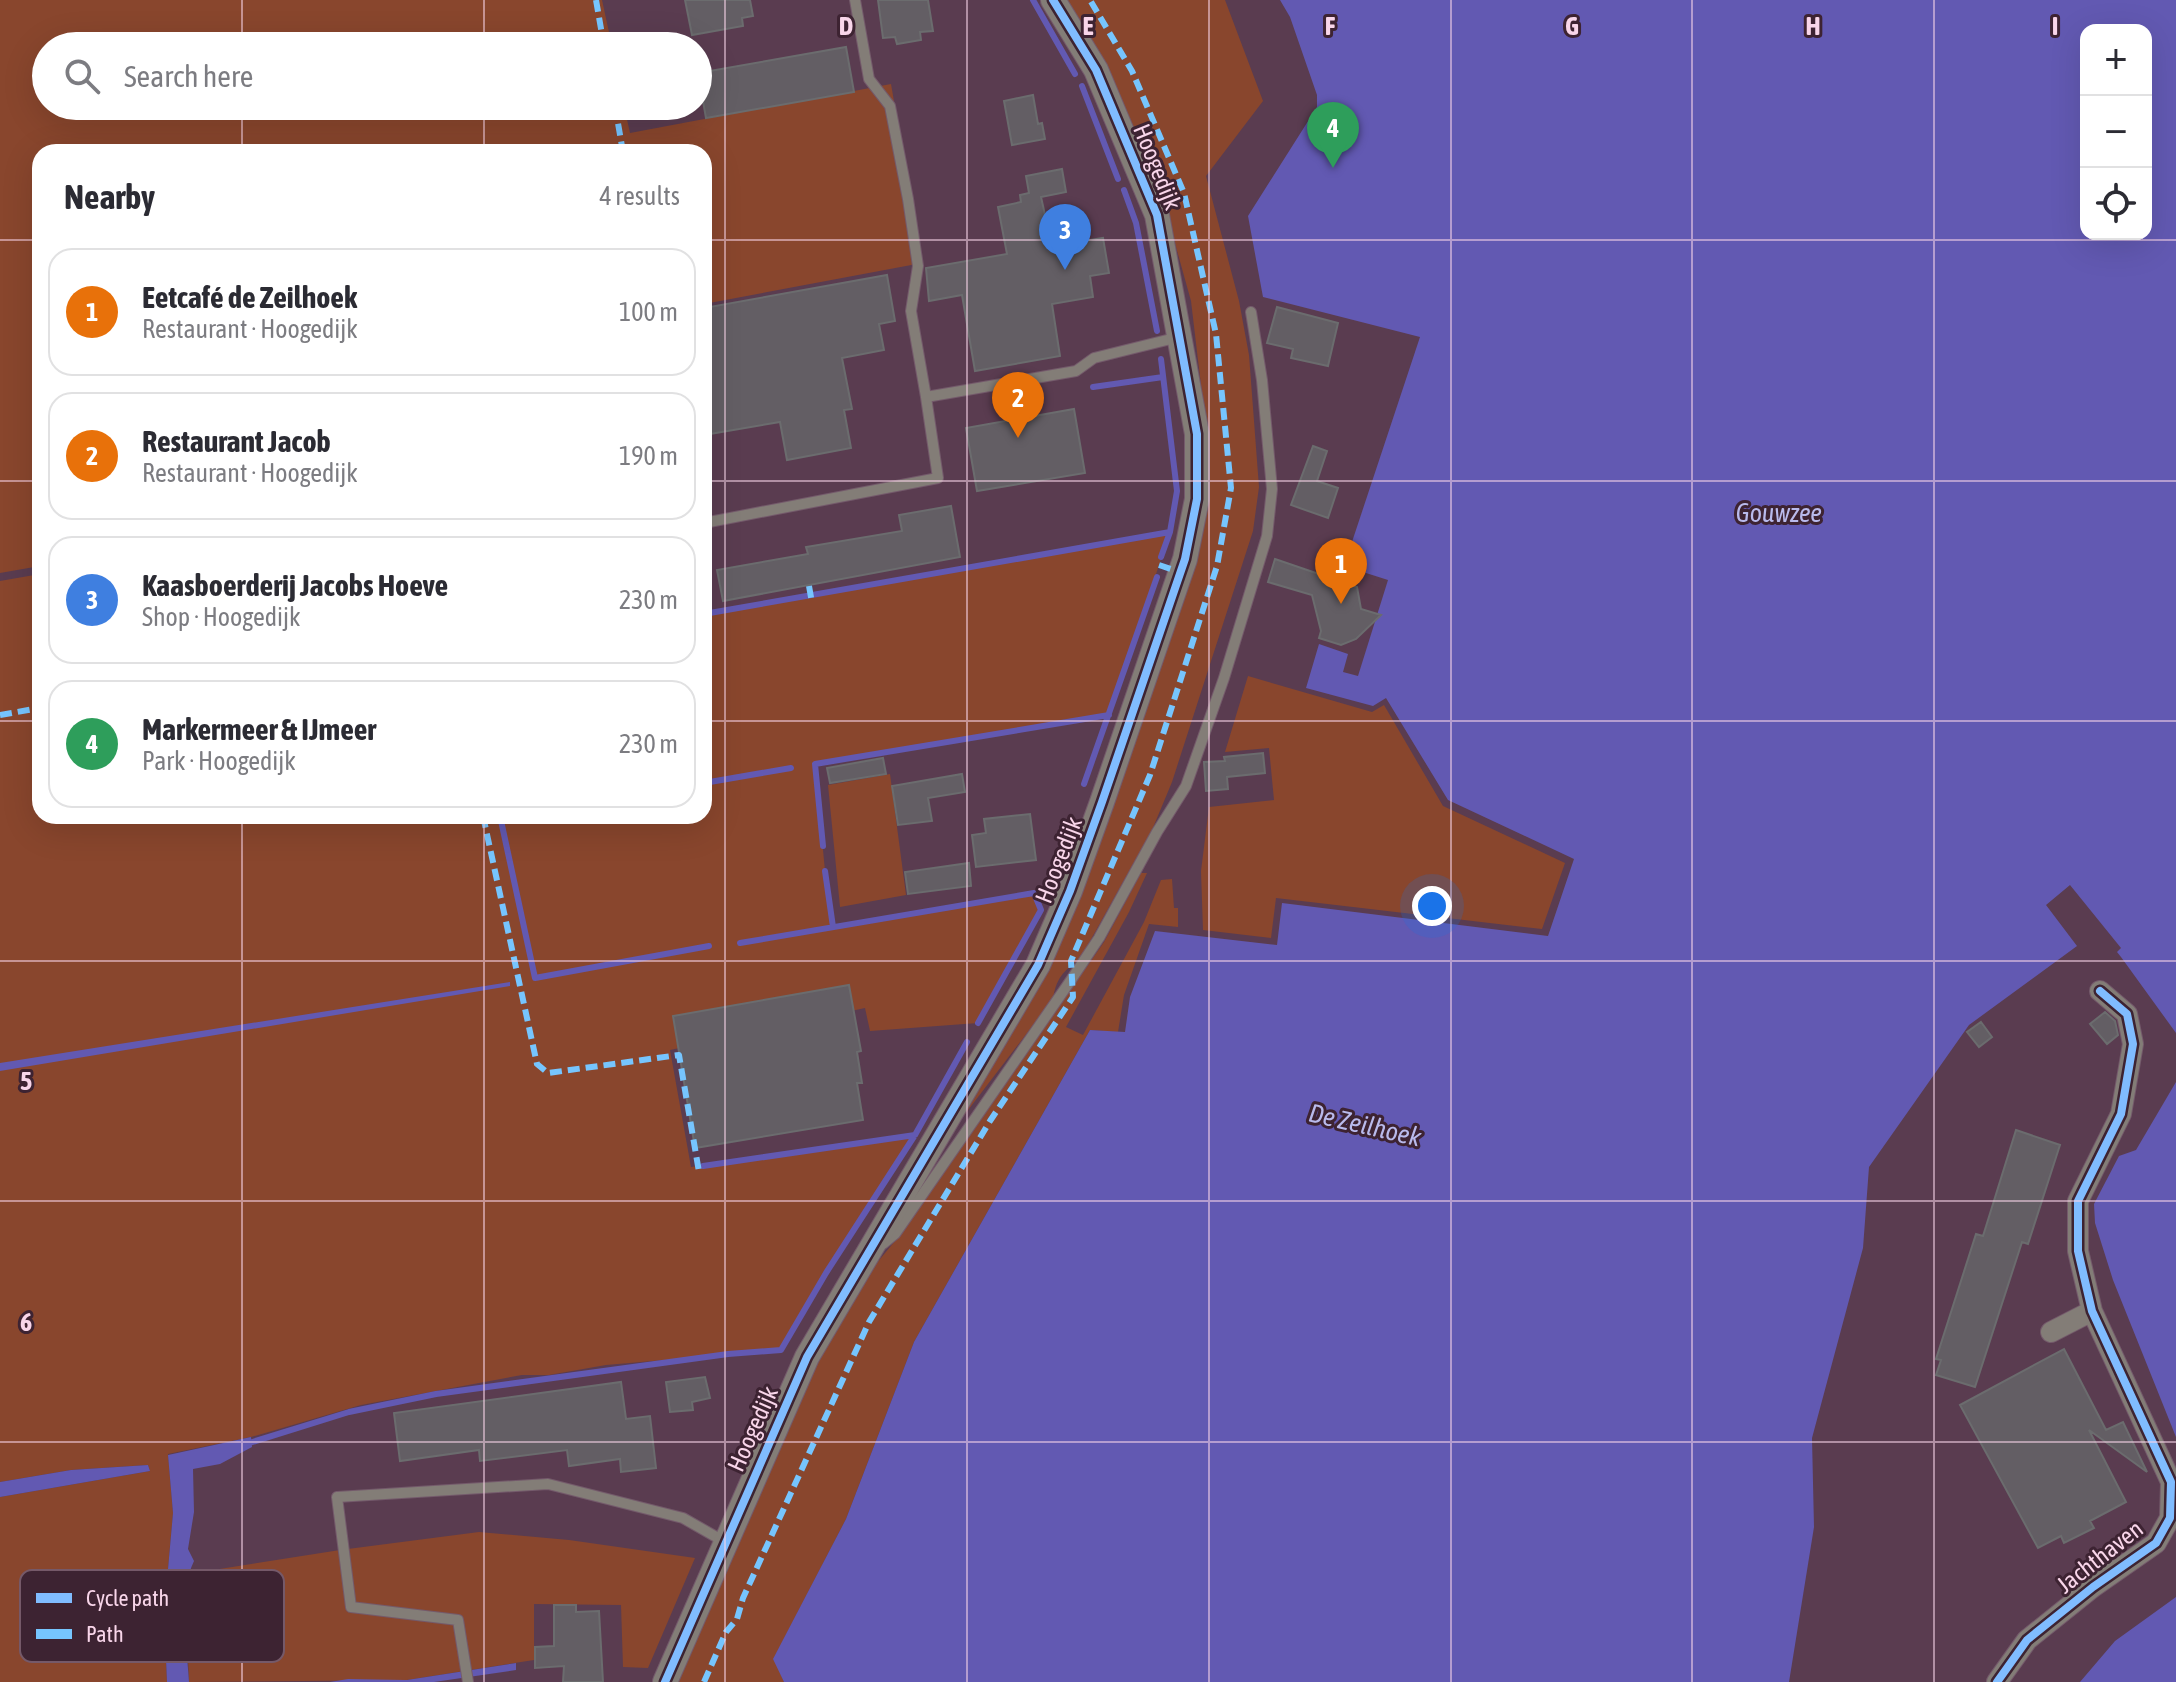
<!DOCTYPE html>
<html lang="en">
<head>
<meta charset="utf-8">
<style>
  :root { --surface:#fff; --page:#f7f7f7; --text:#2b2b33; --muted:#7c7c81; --line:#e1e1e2; --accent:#6e606d }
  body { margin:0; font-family:"Asap Condensed",sans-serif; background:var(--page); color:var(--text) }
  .controls { position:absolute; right:24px; top:24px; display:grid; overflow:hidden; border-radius:16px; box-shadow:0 8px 32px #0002 }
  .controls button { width:72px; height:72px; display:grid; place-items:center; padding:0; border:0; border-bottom:2px solid var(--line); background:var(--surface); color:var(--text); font:40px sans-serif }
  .you { position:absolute; left:1432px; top:906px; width:28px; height:28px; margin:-20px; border:6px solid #fff; border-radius:50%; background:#1a73e8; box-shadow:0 0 0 12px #1a73e833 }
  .badge { display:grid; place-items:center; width:52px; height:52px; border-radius:50%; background:var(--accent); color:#fff; font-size:26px; font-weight:700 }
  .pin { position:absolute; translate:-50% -66px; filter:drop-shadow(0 2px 4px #0008) }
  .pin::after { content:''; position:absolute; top:42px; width:28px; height:24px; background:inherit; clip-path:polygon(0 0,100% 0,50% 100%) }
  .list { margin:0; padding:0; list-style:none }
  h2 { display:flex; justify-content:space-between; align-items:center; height:104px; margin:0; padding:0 32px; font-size:34px }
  h2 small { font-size:26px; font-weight:400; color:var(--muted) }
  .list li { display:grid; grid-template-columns:52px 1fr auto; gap:24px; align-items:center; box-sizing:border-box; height:128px; margin:0 16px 16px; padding:0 16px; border:2px solid var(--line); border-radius:24px }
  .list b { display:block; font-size:30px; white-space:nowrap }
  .list p { margin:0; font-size:26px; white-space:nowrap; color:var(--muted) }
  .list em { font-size:26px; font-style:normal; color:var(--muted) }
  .icon { flex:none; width:44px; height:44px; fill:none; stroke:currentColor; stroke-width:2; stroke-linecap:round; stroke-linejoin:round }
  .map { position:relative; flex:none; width:2176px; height:1682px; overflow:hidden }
  .search { position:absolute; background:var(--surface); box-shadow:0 8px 32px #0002; left:32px; top:32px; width:680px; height:88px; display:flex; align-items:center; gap:20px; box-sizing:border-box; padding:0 28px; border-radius:44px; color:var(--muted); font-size:30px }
  .panel { position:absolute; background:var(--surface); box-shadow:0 8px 32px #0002; left:32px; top:144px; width:680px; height:680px; border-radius:24px }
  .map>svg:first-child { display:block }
</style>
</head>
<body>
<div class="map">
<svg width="2176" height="1682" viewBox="0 0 2176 1682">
  <rect width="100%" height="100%" fill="#5a3c50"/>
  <path fill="#89462d" d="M0 0H602L612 46H46V106H624L630 133 891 84 922 263 704 304V152H40V566L0 573Z
    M1065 0H1225L1263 101 1206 176 1239 301 1249 355 1259 487 1253 531 1172 782 1152 830 1080 959C1063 971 1056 979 1053 999L962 1118 913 1193 972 1088 1138 723 1205 419 1191 301 1163 200Z
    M1170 532 1109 715 815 765 825 871 834 926 1034 893 1041 910 978 1023 870 1031 865 1008 670 1050 691 1167 915 1135 781 1350 606 1365 549 1375H522L361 1405 251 1437 168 1454 173 1513 164 1614 167 1682H0V1497L150 1471 148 1465 71 1470 0 1482V581L40 574V816H704V614Z
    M1248 676 1372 712 1384 705 1443 806 1565 863 1542 929 1276 898 1271 938 1203 930 1201 871 1209 807 1274 800 1269 748 1225 752Z
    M890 774 906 895 840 907 828 785Z
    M1141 873H1147L1129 912 1066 1027 1083 1035 1144 922 1161 880 1172 879 1174 908H1178V927L1149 924 1124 995 1118 1032 1090 1030 914 1342 846 1519 774 1658 784 1682H674L814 1364 861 1282 900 1235 1104 942Z
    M479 1532 569 1540 695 1558 648 1668 623 1667 621 1605 534 1604V1660L407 1680 189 1682 185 1589 188 1574 340 1550Z"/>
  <path fill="#6259b2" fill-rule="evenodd" d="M1280 0H2176V1033L2121 957 2117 952 2121 948 2070 885 2046 905 2077 946 1969 1025 1869 1167 1863 1248 1812 1438 1814 1527 1789 1682H784L773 1659 846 1519 914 1342 1090 1030 1125 1032 1130 997 1155 931 1277 945 1282 903 1548 936 1574 859 1448 800 1386 698 1373 706 1306 688 1319 644 1348 654 1343 672 1358 676 1388 580 1344 566 1420 337 1263 297 1248 216 1317 107V95L1290 17ZM2086 30H2146V234H2086Z
    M510 982V986L0 1071V1063Z
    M2176 1082V1437L2113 1280 2095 1223 2094 1204 2119 1156 2136 1150Z
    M251 1437 252 1447 220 1464 193 1469 194 1512 188 1549 194 1561C177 1596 187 1644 189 1682H167L164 1614 173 1513 168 1455Z
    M148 1465 150 1471 0 1497V1482L71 1470Z
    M2176 1597V1682H2080L2115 1641Z
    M516 1663V1670L434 1682H330L348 1679 407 1680Z"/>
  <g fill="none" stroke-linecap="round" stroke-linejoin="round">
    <path stroke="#6259b2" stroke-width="6" d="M1033 0 1075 74
      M1082 86 1118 179
      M1124 190 1136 223 1157 331
      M1161 359 1177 491 1170 532 1161 557
      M1093 387 1163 377
      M704 614 1170 532
      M704 783 791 768
      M1084 784 1157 577
      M500 816 535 978 709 946
      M823 846 815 764 1109 715
      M825 871 833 927
      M740 943 1034 893 1041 910 978 1023
      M703 1166 915 1135
      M246 1444 349 1412 436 1394 728 1354 781 1350 826 1273 915 1135 967 1042"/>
  </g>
  <path fill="#635e64" stroke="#6b6c6e" stroke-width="2" d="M685 0H750L753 16 742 18 743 26 692 35Z
    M878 0H928L933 31 920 32 921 40 897 44 895 37 883 38Z
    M846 47 854 92 706 118 698 73Z
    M1033 95 1038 124 1042 123 1045 139 1012 145 1004 101Z
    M1062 169 1066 192 1041 197 1052 246 1103 238 1109 273 1090 276 1093 297 1052 304 1060 356 975 371 962 295 929 301 926 268 1007 254 998 207 1021 202 1020 195 1029 193 1026 176Z
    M887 275 895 321 879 324 884 350 842 358 852 409 844 410 851 448 787 460 780 422 704 435V308Z
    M1277 307 1338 323 1328 366 1291 358 1293 349 1267 343Z
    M1074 409 1085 473 977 491 966 428Z
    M1313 446 1327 451 1317 481 1338 488 1328 518 1291 505Z
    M951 506 960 557 723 601 717 570 808 554 806 547 902 531 899 515Z
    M1275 559 1357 587 1361 609 1381 615 1356 639 1341 645 1319 638 1321 631 1312 595 1268 582Z
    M1263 753 1265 773 1227 777 1228 789 1206 791 1204 762 1225 761 1224 757Z
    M883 758 886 774 830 783 827 768Z
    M962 774 965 792 928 798 932 821 898 825 892 786Z
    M1030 814 1036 860 976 867 972 835 986 833 984 819Z
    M969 863 971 886 908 894 905 872Z
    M849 985 861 1051 857 1052 862 1083H857L863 1120 695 1148 673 1016Z
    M2105 1012 2115 1021 2118 1035 2107 1044 2090 1024Z
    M1981 1022 1992 1037 1979 1047 1967 1032Z
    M2016 1130 2060 1145 2028 1244 2022 1242 1975 1387 1936 1375 1941 1360 1936 1359 1976 1234 1983 1236Z
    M2064 1349 2106 1430 2123 1422 2147 1472 2089 1430 2126 1502 2090 1521 2094 1528 2064 1543 2061 1536 2038 1548 1960 1405Z
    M705 1377 710 1398 692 1402 693 1410 670 1412 666 1382Z
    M621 1382 626 1419 650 1416 656 1468 621 1472 620 1459 569 1466 567 1450 480 1461 479 1450 400 1461 394 1413Z
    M554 1605H576V1612L599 1611 603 1682H563L564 1666 535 1668V1647L554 1646Z"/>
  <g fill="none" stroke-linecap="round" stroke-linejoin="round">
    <g stroke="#745a6b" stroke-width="12">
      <path id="service" d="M855 0 869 79 890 106 908 199 918 266 911 311 926 397
        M704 523 938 478 926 397 1076 371 1094 358 1179 337
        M883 1244 895 1234 1071 980 1099 938 1157 832 1186 786 1224 678 1267 536 1272 489 1262 380 1251 312
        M468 1682 458 1620 351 1607 337 1497 548 1484 683 1518 725 1542"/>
    </g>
    <g stroke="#745a6b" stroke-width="22">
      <path id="minor" d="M2051 1332 2092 1311
        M1997 1682 2027 1640 2093 1587 2156 1543 2170 1518 2171 1482 2092 1311 2078 1251V1201L2121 1114 2133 1044 2127 1014 2100 991"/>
    </g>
    <g stroke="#745a6b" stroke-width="26">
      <path id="tertiary" d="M665 1682 807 1357 1038 965 1070 891 1102 802 1185 559 1197 499V434L1157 215 1096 70 1053 0"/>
    </g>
    <use href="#service" stroke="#837d77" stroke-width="10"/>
    <use href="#minor" stroke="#837d77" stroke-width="20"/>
    <use href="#tertiary" stroke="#837d77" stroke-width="24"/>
    <path stroke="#76c5fe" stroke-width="6" stroke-dasharray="12 6" stroke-linecap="butt" d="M596 0 604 46
      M615 106 623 152
      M1159 565 1180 572
      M809 586 812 603
      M0 715 40 708
      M483 816 537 1064 548 1073 679 1055 699 1172
      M704 1682 726 1632 737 1619 743 1598 869 1322 990 1121 1073 997 1071 961 1150 775 1217 566 1231 488 1216 334 1184 193 1132 71 1090 0"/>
    <g stroke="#3d2332" stroke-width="13">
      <path id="cycleway" d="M665 1682 807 1357 1038 965 1070 891 1102 802 1185 559 1197 499V434L1157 215 1096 70 1053 0
        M1997 1682 2027 1640 2093 1587 2156 1543 2170 1518 2171 1482 2092 1311 2078 1251V1201L2121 1114 2133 1044 2127 1014 2100 991"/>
    </g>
    <use href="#cycleway" stroke="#80bcff" stroke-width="8"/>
  </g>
  <path fill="none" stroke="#f9d6ea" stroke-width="2" stroke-opacity="0.55" d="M242 0V46M484 0V46M725 0V1682M967 0V1682M1209 0V1682M1451 0V1682M1692 0V1682M1934 0V1682M242 106V152M484 106V152M0 240H40M704 240H2176M0 481H40M704 481H2176M0 721H40M704 721H2176M242 816V1682M484 816V1682M0 961H2176M0 1201H2176M0 1442H2176"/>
  <g text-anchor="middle" stroke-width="6" stroke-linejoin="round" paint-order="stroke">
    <g font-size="24" fill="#f9d6ea" stroke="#3d2332">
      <text transform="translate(1157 167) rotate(68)" y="8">Hoogedijk</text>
      <text transform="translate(1059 860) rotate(-69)" y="8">Hoogedijk</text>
      <text transform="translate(753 1429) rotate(-66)" y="8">Hoogedijk</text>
      <text transform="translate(2100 1557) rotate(-38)" y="8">Jachthaven</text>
    </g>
    <g font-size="26" font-style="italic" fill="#b9baec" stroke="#3d2332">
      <text x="1779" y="522">Gouwzee</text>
      <text transform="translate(1365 1125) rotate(13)" y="9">De Zeilhoek</text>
    </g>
  </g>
  <rect x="20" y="1570" width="264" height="92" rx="12" fill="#3d2332" stroke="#755969" stroke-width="2"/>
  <rect x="36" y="1593" width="36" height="10" fill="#80bcff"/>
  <rect x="36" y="1629" width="36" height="10" fill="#76c5fe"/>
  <g font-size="22" fill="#f9d6ea">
    <text x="86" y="1606">Cycle path</text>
    <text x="86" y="1642">Path</text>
  </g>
  <g font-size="26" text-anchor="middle" font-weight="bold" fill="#f9d6ea" stroke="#3d2332" stroke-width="6" stroke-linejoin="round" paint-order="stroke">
    <text x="846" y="35">D</text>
    <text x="1088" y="35">E</text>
    <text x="1330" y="35">F</text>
    <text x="1572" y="35">G</text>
    <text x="1813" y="35">H</text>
    <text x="2055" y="35">I</text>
    <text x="26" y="1090">5</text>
    <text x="26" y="1331">6</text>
  </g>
</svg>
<div class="controls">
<button>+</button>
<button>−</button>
<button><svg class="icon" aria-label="locate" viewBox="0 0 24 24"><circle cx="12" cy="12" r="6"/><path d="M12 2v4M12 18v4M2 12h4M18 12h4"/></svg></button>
</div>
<div class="you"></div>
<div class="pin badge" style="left:1341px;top:604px;background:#e8710a">1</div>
<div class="pin badge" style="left:1018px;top:438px;background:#e8710a">2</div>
<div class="pin badge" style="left:1065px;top:270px;background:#3f7fe0">3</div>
<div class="pin badge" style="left:1333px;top:168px;background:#2e9e5b">4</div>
<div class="search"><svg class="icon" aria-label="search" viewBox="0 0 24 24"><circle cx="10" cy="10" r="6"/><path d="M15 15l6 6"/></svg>Search here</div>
<section class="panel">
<h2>Nearby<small>4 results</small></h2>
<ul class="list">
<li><span class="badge" style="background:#e8710a">1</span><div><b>Eetcafé de Zeilhoek</b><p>Restaurant · Hoogedijk</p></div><em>100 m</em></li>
<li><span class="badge" style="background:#e8710a">2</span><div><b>Restaurant Jacob</b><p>Restaurant · Hoogedijk</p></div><em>190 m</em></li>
<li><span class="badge" style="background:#3f7fe0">3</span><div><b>Kaasboerderij Jacobs Hoeve</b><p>Shop · Hoogedijk</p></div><em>230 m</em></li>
<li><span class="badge" style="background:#2e9e5b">4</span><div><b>Markermeer &amp; IJmeer</b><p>Park · Hoogedijk</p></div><em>230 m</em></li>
</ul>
</section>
</div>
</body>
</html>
